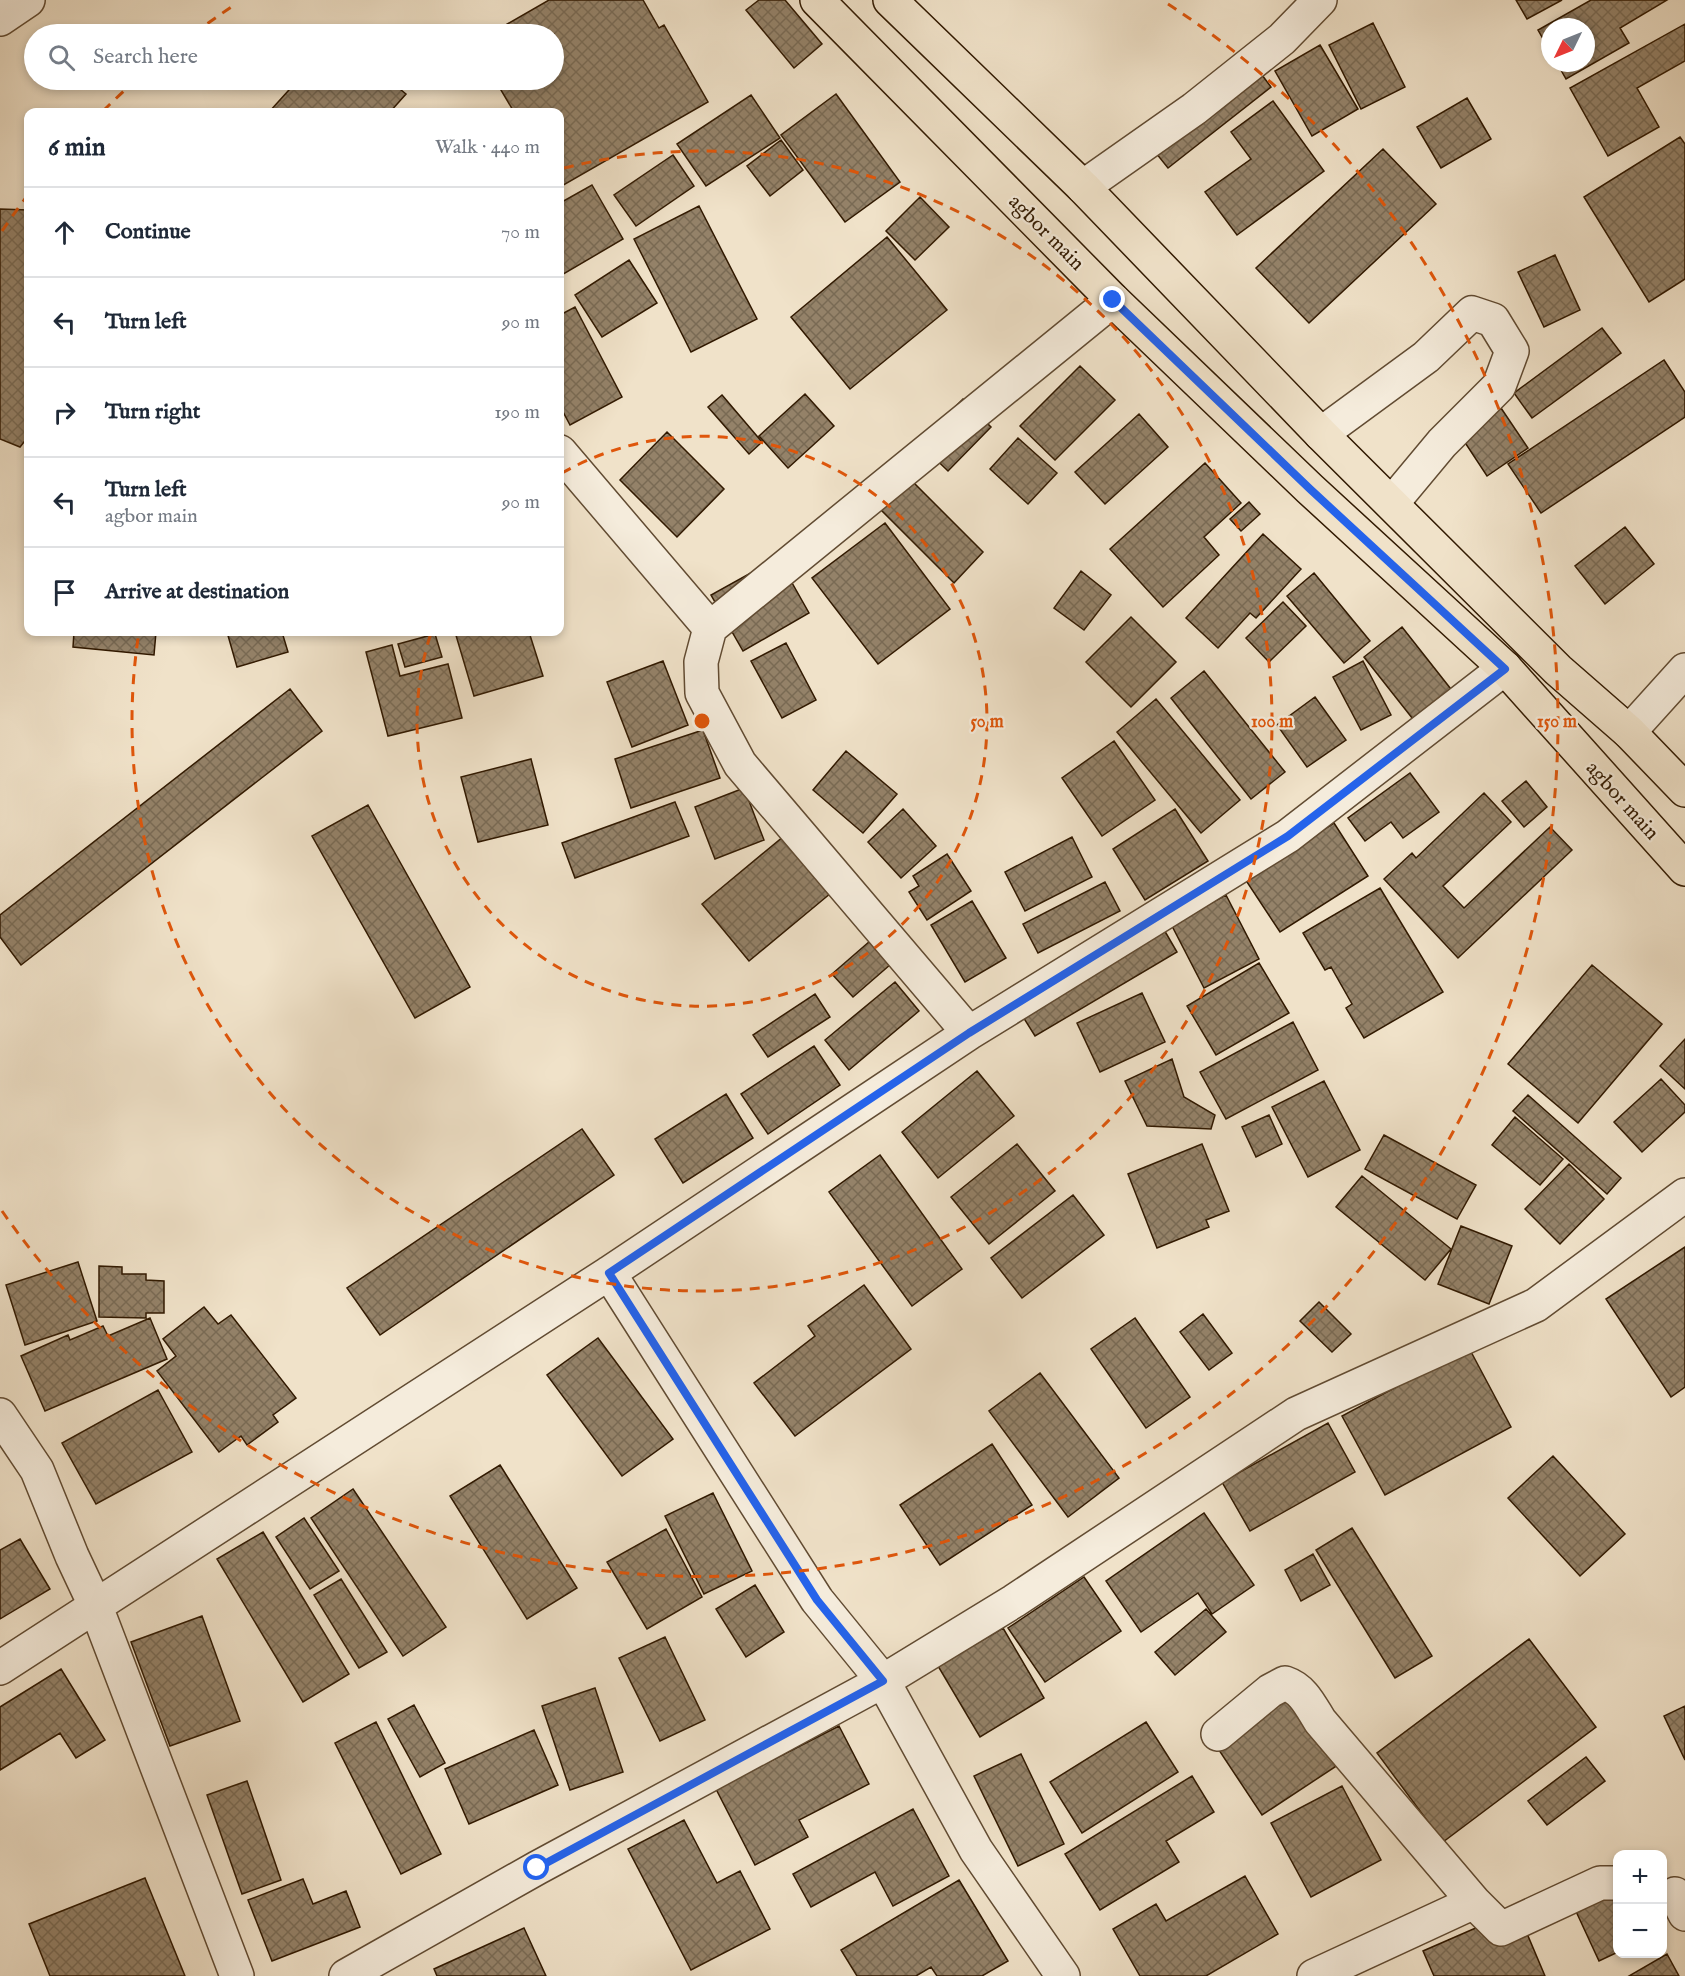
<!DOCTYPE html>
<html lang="en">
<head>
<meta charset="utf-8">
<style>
  :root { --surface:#fff; --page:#f2f2f3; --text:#1f2937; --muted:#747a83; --line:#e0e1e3 }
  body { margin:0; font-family:"IM FELL English",serif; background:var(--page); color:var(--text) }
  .controls { position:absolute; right:18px; bottom:18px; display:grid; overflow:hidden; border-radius:12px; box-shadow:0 3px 9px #0003 }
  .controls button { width:54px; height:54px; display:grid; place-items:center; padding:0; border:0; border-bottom:2px solid var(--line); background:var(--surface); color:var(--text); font:30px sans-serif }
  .compass { position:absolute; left:1541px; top:18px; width:54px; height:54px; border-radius:50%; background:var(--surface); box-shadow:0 3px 9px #0003; rotate:227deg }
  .stop { position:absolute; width:18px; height:18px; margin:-14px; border:4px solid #2563eb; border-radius:50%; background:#fff }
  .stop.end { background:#2563eb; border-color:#fff; box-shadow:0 2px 6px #0008 }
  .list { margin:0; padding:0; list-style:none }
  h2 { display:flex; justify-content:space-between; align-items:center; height:78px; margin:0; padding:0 24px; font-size:26px }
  h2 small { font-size:20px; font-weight:400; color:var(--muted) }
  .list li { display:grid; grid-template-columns:39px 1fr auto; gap:18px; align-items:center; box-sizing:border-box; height:90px; padding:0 24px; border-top:2px solid var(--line) }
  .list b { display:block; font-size:22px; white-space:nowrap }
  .list p { margin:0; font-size:20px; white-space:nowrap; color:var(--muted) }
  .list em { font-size:20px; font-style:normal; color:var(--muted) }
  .icon { flex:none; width:33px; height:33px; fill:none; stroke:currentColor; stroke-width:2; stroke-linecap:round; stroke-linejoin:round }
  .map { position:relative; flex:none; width:1685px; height:1976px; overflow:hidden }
  .search { position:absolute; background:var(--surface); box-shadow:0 3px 9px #0003; left:24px; top:24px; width:540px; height:66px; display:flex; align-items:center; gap:15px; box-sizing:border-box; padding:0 21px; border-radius:33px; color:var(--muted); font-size:22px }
  .panel { position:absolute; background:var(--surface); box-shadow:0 3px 9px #0003; left:24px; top:108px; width:540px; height:528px; border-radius:12px }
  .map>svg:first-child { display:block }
</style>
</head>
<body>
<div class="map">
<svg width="1685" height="1976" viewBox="0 0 1685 1976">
  <defs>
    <pattern id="building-cross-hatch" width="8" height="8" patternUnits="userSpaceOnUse" patternTransform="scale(1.5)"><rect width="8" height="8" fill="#948269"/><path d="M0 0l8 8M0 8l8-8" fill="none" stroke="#796a54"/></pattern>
  </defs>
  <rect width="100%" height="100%" fill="#f0e2c9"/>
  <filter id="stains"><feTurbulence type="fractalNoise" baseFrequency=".00333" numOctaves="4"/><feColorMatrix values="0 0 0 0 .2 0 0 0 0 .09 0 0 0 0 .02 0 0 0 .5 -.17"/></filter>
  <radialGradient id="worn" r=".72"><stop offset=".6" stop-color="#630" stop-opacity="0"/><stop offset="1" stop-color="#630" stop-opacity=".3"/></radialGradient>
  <path fill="url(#building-cross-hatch)" stroke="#311900" stroke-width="1.5" d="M549 0H643L659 28 664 25 708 102 560 187V112H514L495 80H554V34H490Z
    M759 0H785L822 44 794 68 746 10Z
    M1516 0H1562L1527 19Z
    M1591 0H1667L1620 28 1629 43 1566 79 1557 63H1586V27H1550V51L1538 30Z
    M1373 23 1405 87 1361 109 1329 45Z
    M1685 24V61L1637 88 1659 127 1608 156 1570 88Z
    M1320 45 1358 109 1312 136 1275 71Z
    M1244 51 1271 87 1168 168 1139 132Z
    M298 80H389L406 94 390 112H269Z
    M836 94 900 182 845 222 781 135Z
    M751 95 780 138 706 186 677 144Z
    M1467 98 1491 139 1441 168 1417 127Z
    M1273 101 1324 171 1237 235 1205 192 1251 159 1231 132Z
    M1680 137 1685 144V279L1649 302 1584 197Z
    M781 140 803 170 770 196 747 166Z
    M1383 149 1436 204 1309 323 1256 268Z
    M673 155 694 186 636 226 614 195Z
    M592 185 623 239 560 276V203Z
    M920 197 949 227 915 260 886 231Z
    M699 206 757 319 691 352 634 239Z
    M0 209 28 210V437L20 447 0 439Z
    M887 237 947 310 850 389 791 317Z
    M1555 255 1580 310 1544 327 1518 272Z
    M629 260 657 303 602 337 575 295Z
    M575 307 622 397 570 425 560 406V315Z
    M1602 328 1621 353 1532 418 1514 393Z
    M1664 360 1685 392V417L1541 513 1508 464Z
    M1080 366 1115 400 1055 460 1020 426Z
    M805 394 834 426 788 468 759 436Z
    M722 395 762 442 749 454 708 407Z
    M963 399 991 427 948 471 919 443Z
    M1501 408 1528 448 1487 476 1460 435Z
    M1139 414 1168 447 1105 504 1075 472Z
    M667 432 724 489 677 537 620 480Z
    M1018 438 1057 473 1028 504 990 469Z
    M1205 463 1241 503 1204 537 1219 555 1163 607 1110 549Z
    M911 480 983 552 954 583 881 510Z
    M1249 502 1260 514 1241 531 1230 519Z
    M885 523 950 609 878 664 812 578Z
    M1625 527 1654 564 1605 604 1575 566Z
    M1263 534 1301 569 1256 618 1250 613 1218 648 1186 618Z
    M778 558 809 613 743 651 711 595Z
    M1081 571 1111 595 1084 630 1054 608Z
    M1314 573 1370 641 1344 663 1287 596Z
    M1283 602 1306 626 1269 662 1246 638Z
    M1131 617 1176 662 1131 707 1086 662Z
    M1402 627 1454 693 1416 723 1364 657Z
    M74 632H156L154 655 73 647Z
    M227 632H282L288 652 237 667Z
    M455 632H529L543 676 474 696Z
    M435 634 442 657 405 667 398 644Z
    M786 643 816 700 782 718 751 661Z
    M392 645 400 676 448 664 462 718 388 736 366 652Z
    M663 661 688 725 632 747 607 682Z
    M1363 661 1391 715 1361 730 1333 677Z
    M1204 671 1285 772 1251 799 1171 698Z
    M290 689 322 731 21 965 0 937V915Z
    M1315 697 1346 740 1307 767 1277 725Z
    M1156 699 1240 800 1201 833 1117 732Z
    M703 730 720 778 631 808 615 759Z
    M1114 741 1155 800 1102 836 1062 778Z
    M846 751 897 794 863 833 813 790Z
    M531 759 548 825 478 842 461 777Z
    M1410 773 1439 812 1403 838 1391 822 1365 841 1348 818Z
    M1526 781 1547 807 1524 827 1502 801Z
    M744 788 764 840 715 859 695 807Z
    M1484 793 1511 822 1443 886 1464 908 1550 827 1572 850 1458 958 1384 879 1412 853 1416 858Z
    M675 802 689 836 575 878 562 843Z
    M368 805 470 987 415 1018 312 836Z
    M903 809 936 846 901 878 868 842Z
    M1175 809 1208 861 1145 900 1113 849Z
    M1334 823 1368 876 1280 932 1245 879Z
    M784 836 831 893 749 961 702 904Z
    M1072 837 1092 877 1025 911 1005 872Z
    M947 854 971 891 927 920 909 892 919 886 913 876Z
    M1105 882 1120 911 1038 953 1023 924Z
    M1380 888 1443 992 1364 1038 1346 1008 1352 1004 1331 967 1325 970 1303 933Z
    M1226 895 1259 959 1204 988 1171 924Z
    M972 901 1006 958 965 982 931 925Z
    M1163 928 1177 952 1035 1036 1020 1012Z
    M870 941 891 964 853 997 832 974Z
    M1259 963 1289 1013 1216 1055 1187 1006Z
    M1592 965 1662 1024 1578 1123 1508 1064Z
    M895 982 919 1011 849 1070 825 1040Z
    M1142 993 1165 1042 1100 1072 1077 1023Z
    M815 994 830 1017 768 1057 753 1035Z
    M1293 1022 1318 1070 1226 1119 1200 1072Z
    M1685 1039V1089L1660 1066Z
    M814 1046 840 1085 768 1134 741 1094Z
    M1172 1059 1184 1097 1215 1115 1211 1129 1147 1126 1125 1081Z
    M977 1071 1014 1116 938 1178 902 1132Z
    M1661 1079 1685 1105V1112L1642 1152 1614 1122Z
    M1324 1081 1360 1150 1308 1177 1272 1107Z
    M726 1094 753 1138 683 1183 655 1139Z
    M1528 1095 1621 1178 1607 1194 1513 1111Z
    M1269 1115 1282 1144 1256 1157 1242 1127Z
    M1515 1117 1563 1159 1540 1185 1492 1145Z
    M582 1129 614 1175 380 1335 347 1288Z
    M1384 1135 1476 1185 1457 1219 1365 1169Z
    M1017 1144 1055 1191 989 1244 951 1197Z
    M1202 1144 1229 1211 1206 1220 1209 1227 1157 1248 1128 1174Z
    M880 1155 962 1269 912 1306 829 1192Z
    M1569 1164 1604 1199 1560 1244 1525 1209Z
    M1362 1176 1451 1249 1425 1280 1336 1207Z
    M1073 1195 1104 1235 1022 1298 991 1258Z
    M1461 1226 1512 1246 1489 1304 1438 1284Z
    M1685 1247V1387L1671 1397 1606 1299Z
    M78 1262 97 1321 25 1345 6 1285Z
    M99 1266 122 1267V1274H146V1280L164 1281V1313H146V1318L99 1317Z
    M864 1285 911 1349 795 1436 754 1383 815 1336 808 1326Z
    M1319 1302 1351 1334 1332 1352 1300 1321Z
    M204 1307 218 1324 231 1315 296 1398 273 1415 278 1422 247 1445 241 1436 219 1452 157 1371 176 1356 163 1339Z
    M1203 1314 1232 1353 1209 1370 1180 1332Z
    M150 1318 167 1359 45 1411 21 1356 68 1335 70 1340 103 1326 108 1336Z
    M1135 1318 1190 1397 1146 1428 1091 1349Z
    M598 1338 673 1439 622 1476 547 1375Z
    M1469 1348 1511 1427 1385 1495 1342 1416Z
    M1040 1373 1119 1478 1068 1517 989 1411Z
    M158 1390 192 1452 96 1504 62 1443Z
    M1328 1423 1355 1472 1250 1531 1222 1482Z
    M992 1444 1032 1505 940 1565 900 1505Z
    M1553 1456 1625 1534 1580 1576 1508 1498Z
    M1553 1456 1625 1534 1580 1576 1508 1498Z
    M500 1465 577 1588 527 1619 450 1496Z
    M353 1489 446 1627 403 1656 311 1518Z
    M713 1493 752 1571 704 1594 665 1516Z
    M1204 1513 1254 1585 1212 1614 1198 1593 1141 1632 1106 1581Z
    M304 1518 339 1571 310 1589 276 1537Z
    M1352 1528 1432 1656 1395 1678 1316 1550Z
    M666 1529 702 1597 647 1629 607 1562Z
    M263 1532 349 1674 303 1702 217 1559Z
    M20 1539 50 1589 0 1619V1550Z
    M1313 1554 1330 1585 1301 1601 1285 1570Z
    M1084 1577 1121 1631 1045 1682 1008 1628Z
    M341 1579 387 1652 359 1668 314 1595Z
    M755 1585 784 1632 746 1657 716 1609Z
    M1206 1609 1226 1632 1175 1675 1155 1652Z
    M202 1616 240 1721 170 1746 131 1642Z
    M1003 1628 1044 1698 980 1737 938 1666Z
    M665 1637 705 1720 660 1741 619 1658Z
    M1529 1639 1596 1727 1443 1842 1377 1753Z
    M1529 1639 1596 1727 1443 1842 1377 1753Z
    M61 1669 105 1740 76 1758 60 1733 0 1770V1707Z
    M1289 1678 1344 1761 1262 1815 1207 1732Z
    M1289 1678 1344 1761 1262 1815 1207 1732Z
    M595 1688 623 1772 570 1790 542 1706Z
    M414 1705 445 1763 420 1777 388 1719Z
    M1685 1706V1760L1664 1716Z
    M1685 1706V1760L1664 1716Z
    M376 1722 441 1854 401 1874 335 1743Z
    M1146 1722 1178 1772 1082 1833 1050 1782Z
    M839 1726 869 1784 799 1820 808 1837 755 1865 716 1789Z
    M534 1730 558 1785 469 1824 445 1769Z
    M1021 1754 1064 1844 1018 1866 974 1776Z
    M1586 1757 1605 1781 1547 1825 1528 1801Z
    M1586 1757 1605 1781 1547 1825 1528 1801Z
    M1192 1776 1214 1812 1166 1841 1179 1862 1100 1910 1065 1854Z
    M247 1781 281 1880 242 1894 207 1795Z
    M1342 1786 1381 1860 1311 1897 1271 1823Z
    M1342 1786 1381 1860 1311 1897 1271 1823Z
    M913 1809 949 1876 893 1906 875 1872 811 1907 793 1874Z
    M684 1820 717 1883 740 1871 770 1929 691 1970 628 1849Z
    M1618 1871V1952L1599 1961 1567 1892Z
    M1618 1871V1952L1599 1961 1567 1892Z
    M1245 1876 1278 1934 1206 1976H1140L1113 1929 1156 1904 1166 1921Z
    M145 1878 185 1976H50L29 1924Z
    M303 1879 313 1904 346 1891 360 1927 272 1961 248 1900Z
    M959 1880 1008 1961 982 1976H937L931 1967 916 1976H857L841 1950Z
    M1517 1910 1545 1976H1434L1423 1951Z
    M1517 1910 1545 1976H1434L1423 1951Z
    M524 1928 546 1976H437L434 1969Z
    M1667 1954 1679 1976H1629Z
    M1667 1954 1679 1976H1629Z"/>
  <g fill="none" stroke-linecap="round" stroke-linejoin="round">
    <g stroke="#614b32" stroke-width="36">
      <path id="minor" d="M0 19 28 0
        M1083 187 1194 109 1282 39 1320 0
        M1321 434 1426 357 1472 313 1493 320 1512 351 1499 386 1442 443 1392 503
        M560 452 710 628
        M1629 732 1685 670
        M969 1033 740 764 702 693 701 662 710 628 1113 300
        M609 1273 817 1600 883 1681 976 1850 1063 1976
        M0 1415 37 1470 72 1556 96 1607 237 1976
        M0 1668 609 1273 969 1033 1288 836 1505 668
        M1218 1734 1270 1691 1285 1683C1303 1689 1310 1705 1320 1721L1474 1902 1501 1929 1600 1883H1618
        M1675 1894 1685 1914
        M346 1976 537 1868 883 1681 1014 1601 1296 1414 1536 1305 1685 1195
        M1314 1976 1474 1902"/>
    </g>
    <g stroke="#311900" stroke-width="36">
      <path id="major" d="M817 0 1113 300 1310 489 1505 668 1685 869
        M890 0 1083 187 1321 434 1558 670 1629 732 1685 790"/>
    </g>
    <use href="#minor" stroke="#f5ecdc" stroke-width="33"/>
    <use href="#major" stroke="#f0e2c9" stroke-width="33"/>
  </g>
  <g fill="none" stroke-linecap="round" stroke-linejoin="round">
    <path stroke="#2563eb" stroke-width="8" d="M537 1868 883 1681 817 1600 609 1273 969 1033 1288 836 1505 669 1310 489 1113 300"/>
  </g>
  <g fill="none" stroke="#df560b" stroke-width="3" stroke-dasharray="10 8">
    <path d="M562 473A285 285 0 1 1 431 633"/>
    <path d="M564 168A570 570 0 1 1 139 632"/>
    <path d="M2 231A855 855 0 0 1 28 195M103 111A855 855 0 0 1 135 81M193 34A855 855 0 0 1 236 4M1168 4A855 855 0 1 1 2 1211"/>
  </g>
  <g text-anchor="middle" stroke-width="4.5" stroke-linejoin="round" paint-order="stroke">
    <g font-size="21" fill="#311900" stroke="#f5ecdc">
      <text transform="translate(1047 232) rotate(45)" y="7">agbor main</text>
      <text transform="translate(1623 800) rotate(48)" y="7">agbor main</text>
    </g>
  </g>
  <circle cx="702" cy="721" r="9" fill="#df560b" stroke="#f5ecdc" stroke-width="3"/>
  <g font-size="18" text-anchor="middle" font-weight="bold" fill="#df560b" stroke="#f5ecdc" stroke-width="4.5" stroke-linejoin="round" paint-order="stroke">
    <text x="987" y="727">50 m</text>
    <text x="1272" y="727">100 m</text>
    <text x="1557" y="727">150 m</text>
  </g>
  <rect width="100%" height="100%" filter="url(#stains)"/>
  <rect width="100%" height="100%" fill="url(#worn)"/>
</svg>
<div class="controls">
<button>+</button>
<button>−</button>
</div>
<svg class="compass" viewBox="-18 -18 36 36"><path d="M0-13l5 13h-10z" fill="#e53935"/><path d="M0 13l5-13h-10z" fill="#747a83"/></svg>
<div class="stop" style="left:537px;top:1868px"></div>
<div class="stop end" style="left:1113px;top:300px"></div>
<div class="search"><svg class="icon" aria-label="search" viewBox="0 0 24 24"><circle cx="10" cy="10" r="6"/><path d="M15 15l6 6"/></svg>Search here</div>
<section class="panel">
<h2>6 min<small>Walk · 440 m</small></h2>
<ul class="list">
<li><svg class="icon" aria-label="ahead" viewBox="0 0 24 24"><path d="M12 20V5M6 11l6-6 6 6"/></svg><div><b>Continue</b></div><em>70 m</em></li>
<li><svg class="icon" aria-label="left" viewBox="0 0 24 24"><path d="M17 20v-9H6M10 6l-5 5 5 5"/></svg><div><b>Turn left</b></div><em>90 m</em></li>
<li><svg class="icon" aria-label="right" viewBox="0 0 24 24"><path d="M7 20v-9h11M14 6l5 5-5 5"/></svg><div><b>Turn right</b></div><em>190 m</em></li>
<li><svg class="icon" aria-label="left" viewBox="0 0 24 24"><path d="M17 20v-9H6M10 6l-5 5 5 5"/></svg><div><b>Turn left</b><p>agbor main</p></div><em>90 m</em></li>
<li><svg class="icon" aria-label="arrive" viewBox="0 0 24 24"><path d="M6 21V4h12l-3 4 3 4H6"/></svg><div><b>Arrive at destination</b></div></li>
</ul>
</section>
</div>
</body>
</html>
